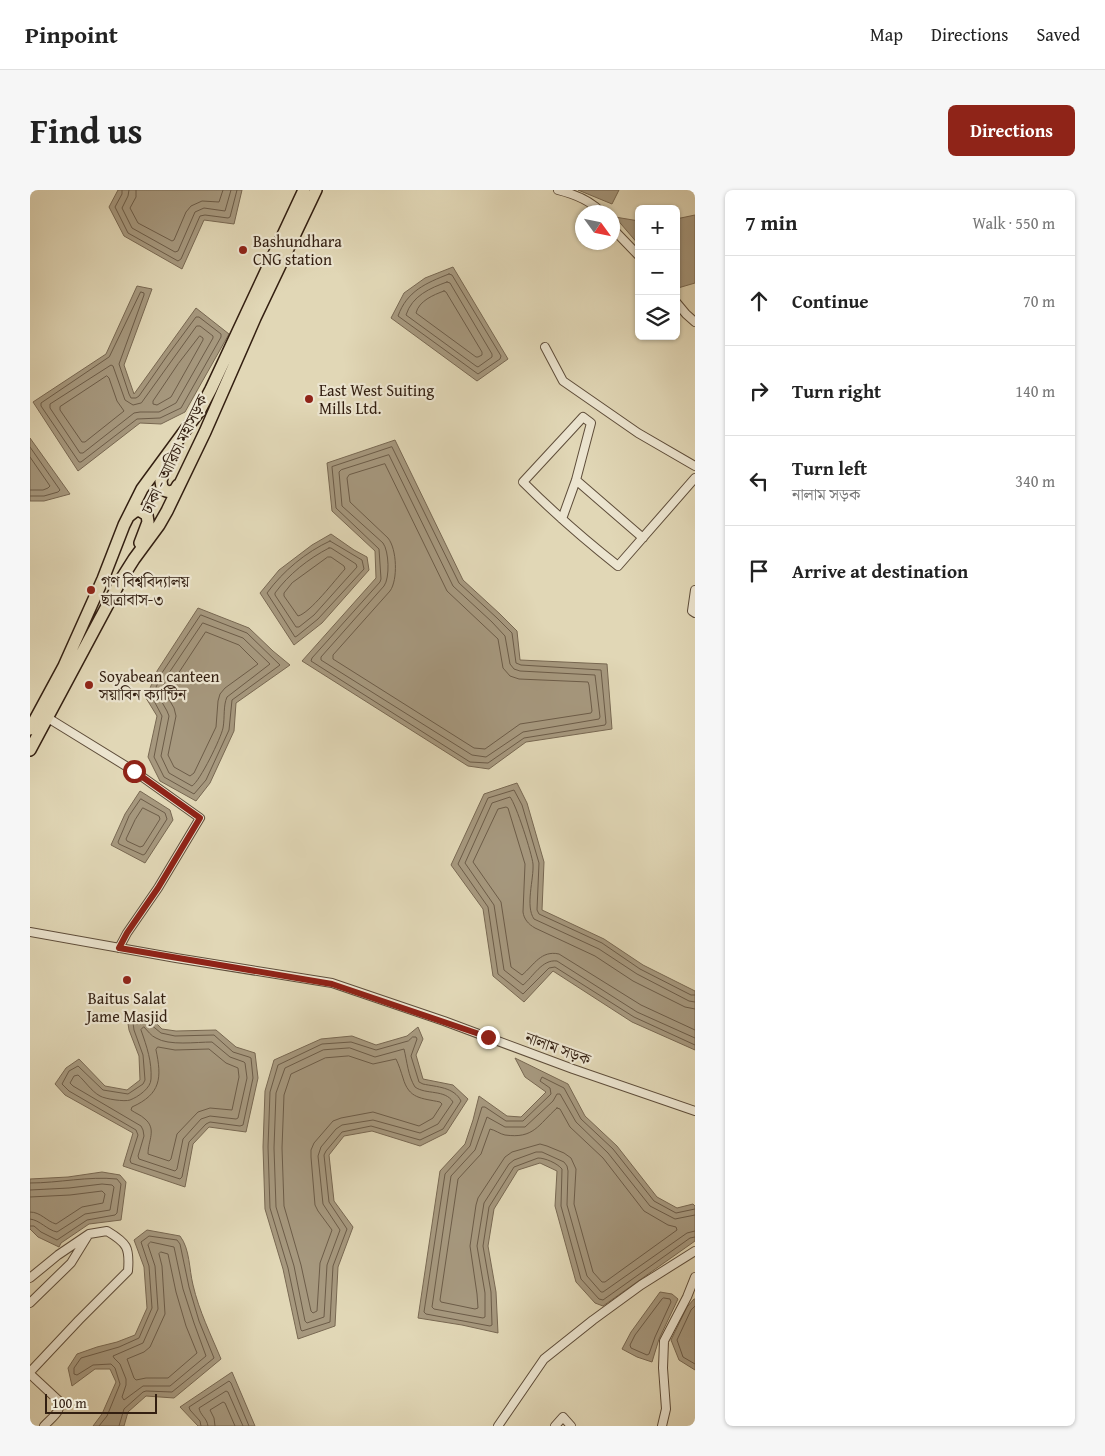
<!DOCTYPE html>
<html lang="en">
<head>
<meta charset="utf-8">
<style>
  :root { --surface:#fff; --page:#f6f6f6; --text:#222; --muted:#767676; --line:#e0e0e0; --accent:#8f2418 }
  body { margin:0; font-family:"Gentium Book Plus","Noto Serif Bengali",serif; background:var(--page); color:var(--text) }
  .controls { position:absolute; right:15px; top:15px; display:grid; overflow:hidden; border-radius:8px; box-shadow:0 1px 4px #0004 }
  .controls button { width:45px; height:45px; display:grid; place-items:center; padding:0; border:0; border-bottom:1px solid var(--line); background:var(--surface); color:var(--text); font:25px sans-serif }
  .compass { position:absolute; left:545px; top:15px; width:45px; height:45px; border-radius:50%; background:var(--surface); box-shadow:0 1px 4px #0004; rotate:123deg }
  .scale { position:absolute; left:15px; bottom:12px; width:112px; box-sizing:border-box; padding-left:5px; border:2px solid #331f11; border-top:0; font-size:14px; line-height:18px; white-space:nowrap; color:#331f11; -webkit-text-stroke:4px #ece5d0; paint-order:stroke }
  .stop { position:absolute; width:15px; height:15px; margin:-11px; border:4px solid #8f2418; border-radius:50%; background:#fff }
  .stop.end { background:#8f2418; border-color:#fff; box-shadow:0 1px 5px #0008 }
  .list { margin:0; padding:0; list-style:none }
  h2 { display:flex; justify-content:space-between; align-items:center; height:65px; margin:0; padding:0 20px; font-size:21px }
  h2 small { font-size:16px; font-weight:400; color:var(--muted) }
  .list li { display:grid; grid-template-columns:32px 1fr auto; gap:15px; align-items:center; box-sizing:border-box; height:90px; padding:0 20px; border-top:1px solid var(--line) }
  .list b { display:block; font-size:19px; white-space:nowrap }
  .list p { margin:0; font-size:16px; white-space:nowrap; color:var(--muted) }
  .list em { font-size:16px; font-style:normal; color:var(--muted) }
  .icon { flex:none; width:28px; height:28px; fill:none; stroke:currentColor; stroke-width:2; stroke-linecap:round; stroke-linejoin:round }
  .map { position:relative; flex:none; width:665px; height:1236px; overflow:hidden; border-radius:8px }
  header { display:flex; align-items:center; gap:30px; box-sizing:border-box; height:70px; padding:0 25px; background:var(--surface); border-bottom:1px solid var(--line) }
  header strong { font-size:24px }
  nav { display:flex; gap:28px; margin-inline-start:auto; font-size:18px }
  .intro { display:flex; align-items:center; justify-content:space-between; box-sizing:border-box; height:120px; padding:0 30px }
  h1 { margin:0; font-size:35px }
  .button { padding:12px 22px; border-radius:8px; background:var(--accent); color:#fff; font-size:18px; font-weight:700 }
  main { display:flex; gap:30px; padding:0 30px }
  aside { flex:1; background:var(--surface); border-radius:8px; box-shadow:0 1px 4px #0004 }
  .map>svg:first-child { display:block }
</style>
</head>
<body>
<header>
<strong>Pinpoint</strong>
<nav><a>Map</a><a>Directions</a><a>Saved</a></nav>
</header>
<div class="intro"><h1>Find us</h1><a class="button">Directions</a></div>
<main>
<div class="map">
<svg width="665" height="1236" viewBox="0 0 665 1236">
  <rect width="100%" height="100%" fill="#e1d7b6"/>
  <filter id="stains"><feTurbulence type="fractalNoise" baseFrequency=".004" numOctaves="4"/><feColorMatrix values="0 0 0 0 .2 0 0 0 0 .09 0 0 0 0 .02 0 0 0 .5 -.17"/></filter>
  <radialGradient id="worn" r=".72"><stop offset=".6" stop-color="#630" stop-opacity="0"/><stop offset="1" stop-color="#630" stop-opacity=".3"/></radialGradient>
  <path fill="#a6987e" stroke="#786852" d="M88 0H212L204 34 174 30 152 79 94 46 79 17Z
    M548 0H589L582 14Z
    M665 25V93L648 98 646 97V29Z
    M585 27 609 31V55Z
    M423 77 478 169 447 191 361 128 374 103 395 88Z
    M107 96 122 99 94 175 104 204 166 118 199 144 155 222 131 234 110 233 48 281 3 212 76 164Z
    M0 248 40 304 14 311H0Z
    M365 250 433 390 470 424 487 441 490 470 577 474 582 539 496 552 459 579 438 576 272 471 346 388 345 361 302 321 297 273Z
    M301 344 324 360 337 367 339 380 292 433 264 455 230 403 249 380 282 355Z
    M168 418 219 438 243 461 260 475 206 513 204 541 180 593 166 611 130 591 118 567 127 526 116 508 127 481Z
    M487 593 497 613 514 672 512 720 574 749 613 775 665 801V860L602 832 523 781 494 812 463 786 453 719 421 675 454 604Z
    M110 601 140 620 143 630 115 673 81 655 95 624Z
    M116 823 132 839 146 841 186 840 206 857 225 863 228 888 216 942 179 937 163 954 155 997 93 976 103 943 35 905 25 894 36 878 49 869 75 896 97 900 110 890 109 866 99 840 97 827Z
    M388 837 393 849 386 865 393 889 423 895 438 909 416 943 390 956 342 941 314 946 299 965 304 1011 323 1037 308 1077 305 1136 268 1149 253 1079 235 1019 233 957 235 901 244 870 291 849 322 846 346 855 377 846Z
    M485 868 538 894 555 926 587 956 627 1007 647 1018 663 1014 665 1016V1051L573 1116 565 1113 546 1092 525 1016 527 981 510 973 488 980 464 1019 458 1056 466 1102 468 1143 432 1135 388 1128 410 981 435 954 443 930 449 906 477 926 491 927 516 902 495 887Z
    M72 982 90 985 96 992 91 1030 59 1034 31 1053 29 1057 8 1047 0 1039V989L38 987Z
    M117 1040 150 1046C160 1059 159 1079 163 1095 169 1121 181 1145 191 1169L144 1208 116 1206 98 1222 94 1236H63L72 1224 86 1192 80 1179H65L42 1196 38 1178 47 1164 67 1157 87 1152 105 1145 117 1118 114 1077 104 1050Z
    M630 1102 642 1104 648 1109 629 1149 622 1172 607 1167 592 1159 601 1142Z
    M664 1109H665V1180L649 1170 641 1150 657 1117Z
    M202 1182 225 1236H168L150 1217Z"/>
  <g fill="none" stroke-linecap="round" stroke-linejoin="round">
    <path stroke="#6c5c48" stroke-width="1" d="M92 0V4L85 17 98 43 148 71 151 69 170 26 175 25 198 28 200 27 207 0
      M99 0 98 6 92 18 102 38 145 62 148 61 165 22 174 18 195 21 201 0
      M106 0V7L100 18 108 33 142 51 144 50 156 22 161 16 172 11 189 12 193 0
      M419 84 422 85 471 166 470 169 448 184 368 126C377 101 396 93 419 84Z
      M417 92 420 93 462 164V167L448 177 446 176 376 125C382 106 400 98 417 92Z
      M414 101 416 102 452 162V165L448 167H446L386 123C389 111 403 105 414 101Z
      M111 102 114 103V105L89 174 99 204 101 208H106L109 206 137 166 166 127H169L191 144V147L151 218 130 228 107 229 51 272H49L11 216V213L79 167Z
      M167 136H170L183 146V148L146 213 129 222H110L104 223 53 263H50L20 218V214L81 175 83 176 95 210 103 215 111 213Z
      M170 146 173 148V150L141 207 127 215 123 214V211L148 174Z
      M77 186 79 188 87 211 94 221 55 252H52L30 220V217Z
      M0 257 30 300 28 302 14 306H0
      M362 257 429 393 467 428 482 443 486 473 491 475 571 480 576 533 575 535 494 548 458 573 440 572 281 471 282 468 350 392 351 389 349 359 306 318 302 277Z
      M359 265 423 396 462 432 475 446 480 474 484 479 490 481 565 485 570 527 569 529 493 542 456 567 442 565 291 470V467L354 396C360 388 359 361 353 353L312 316 309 282 311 280Z
      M0 267 20 296 18 298 13 300H0
      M355 274 417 401 468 449 473 478 480 486 489 489 558 492 559 495 562 521 561 523 490 534 455 559 444 558 303 469V465L360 401C368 390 367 359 358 348L320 312 317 288 319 285Z
      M300 351 332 370 334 379 288 429 267 446 265 447 237 403C253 381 276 362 300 351Z
      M299 358H301L326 374 327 377 284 425 269 437H266L245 405V403C259 384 278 369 299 358Z
      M298 367H301L314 376 315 379C305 390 280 423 268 426L254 406V403L262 393Z
      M171 425 217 443 250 475 202 510 199 540 176 590 164 604 134 587 124 567 132 526 122 507 132 483Z
      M173 433 213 448 240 474 197 507C193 516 195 527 193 538 191 548 170 591 162 596L139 583 131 566 139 526 137 521 129 507 137 486Z
      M176 442 209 455 228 474 195 498 190 504 188 511 186 537 164 583 160 586 144 577 138 565 146 526 144 518 137 506 144 490Z
      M111 609 135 623 137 629 115 664 113 665 89 654 88 652 99 626Z
      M113 618 129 626 130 629 113 656 110 657 97 651 96 649 105 630Z
      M665 805H661L610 779 572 753 509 724 507 720 509 673 492 615 484 600 458 608 428 674 458 717 468 784 493 804 519 778 525 777 604 827 665 855
      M665 812 659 811 607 784 569 759 504 729C495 716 504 689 503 674 502 664 486 614 480 607L462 613 435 673 464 715 474 780 493 795C503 787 512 769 527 771L607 822 665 848
      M665 819 655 817 603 791 565 766 505 738C498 734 494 729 493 722L495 674 478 618 476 617 468 619 443 672 471 712 481 777 492 785C504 775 511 760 529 764L611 815 665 840
      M114 829 131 843 145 846 184 845 203 862 219 867 221 868 223 888 213 935 210 936 180 932 176 934 159 952 152 987 150 989 101 973 100 970 108 945 106 940 39 901 32 894 39 881 48 876 73 900 98 904 113 894 115 890 113 865 104 840 103 833 105 831Z
      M114 837C118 841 121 846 126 848 139 856 166 852 182 852L200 867 214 872 215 873 217 888 208 928 206 929 180 926 171 929 153 949 147 979 145 981 109 969 108 966 114 946 113 940 111 936 43 896 40 893 44 886 48 885C55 891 61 901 70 906 75 909 95 912 100 910 108 907 121 898 121 889 122 872 117 857 111 840Z
      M383 847H386L387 849 381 866 389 892 393 894C407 897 424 897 431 911L413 939 390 950 341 936 312 942 296 961 294 965 299 1012 317 1039 303 1076 300 1132 272 1141 271 1140 258 1078 240 1018 238 957 240 902 248 875 292 854 321 852 346 860 378 851Z
      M128 857 145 860 179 859 196 873 208 878 209 887 202 920 180 918 168 922 147 944 141 969 139 971 118 964C118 951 127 939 115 929 111 925 105 923 101 920L102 917C131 904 132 888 126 860Z
      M320 858 345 867 374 859C377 871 378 886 385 897 396 905 415 899 423 912L408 934 390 943 343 930 312 935 306 939 291 957 288 966 293 1014 310 1040 297 1075 294 1127 277 1133 275 1131 264 1076 246 1017 244 958 246 903 255 878 293 860Z
      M319 866 343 874 366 869C369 875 371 882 373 888 379 909 391 908 410 912L412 914 403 928 389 936 343 922 311 928 303 931 284 953 281 960V967L285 1015 288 1021 302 1040 290 1073 287 1121 283 1123 281 1121 271 1075 254 1016 252 958 254 905 261 884 295 868Z
      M527 918 530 919 540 937 573 968 614 1021 638 1035 646 1037 647 1040 575 1092H572L563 1082 544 1014 546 979 541 968 534 963 517 956 510 954 482 962 475 967 448 1008 446 1015 440 1056 447 1104 448 1118 445 1119 411 1112 410 1110 428 989 451 964 460 939C465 940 470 944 475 945 504 949 508 935 527 918Z
      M0 993C29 993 58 986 87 989L91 994 87 1023 85 1025 57 1030 27 1050 11 1042 4 1036H0
      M0 1000 39 998 72 994 82 995 84 997 80 1020 55 1024 27 1042C17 1040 10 1030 0 1029
      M0 1007 40 1005 72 1001 75 1004 73 1013 52 1017 26 1034C16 1031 11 1022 0 1022
      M665 1019 646 1023 624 1011 583 959 551 929 534 898 512 887 510 891 520 898 521 904 493 931H476L455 917H452L440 956 415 984 394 1122 396 1124 460 1136 462 1135 461 1102 453 1056 459 1017 484 977 508 968C515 968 527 973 532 979L531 1016 551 1089 569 1109 573 1110 660 1048 665 1047
      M665 1025 645 1029 620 1016 578 963 546 932 530 904H527L523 911 495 937H475L457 927 445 960 421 986 402 1117 404 1119 453 1128 455 1127V1103L447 1056 454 1013 479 974 484 970 506 962H512L534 972 537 976 538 981 537 1015 557 1086 571 1102H573L657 1043 665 1041
      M121 1052 144 1057 153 1099 164 1133 176 1166 140 1196H113L94 1210 92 1207 96 1195V1189L90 1174 84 1168 83 1166 113 1153 128 1119 125 1076 118 1055Z
      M131 1062 138 1064 146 1102 156 1136 167 1163 138 1188H116L106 1190 104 1188 97 1169 114 1162 120 1157 135 1124 132 1076 129 1064Z
      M634 1108 640 1109 641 1112 625 1147 619 1164 617 1165 601 1158 600 1155 605 1145 632 1109Z
      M665 1116 661 1120 647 1150 653 1167 665 1174
      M69 1236 77 1226 90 1194 85 1178 81 1174 63 1175 47 1185 44 1184V1178L51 1168 89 1157 109 1148 122 1118 119 1076 111 1052 119 1046 147 1050 150 1054 159 1097 169 1131 184 1168 142 1202 116 1201 113 1202 94 1219 89 1236
      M171 1236 170 1231 160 1220 159 1217 199 1191 201 1193 219 1236
      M178 1236C177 1228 170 1225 169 1218L196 1201 198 1202 213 1236
      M185 1236 184 1228 180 1220 193 1212 195 1213 205 1236"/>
    <g stroke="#5e4d3a" stroke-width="10">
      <path id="minor" d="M528 0C544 4 560 10 571 22
        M582 38 609 66
        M646 112 656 124 665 132
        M515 157 533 191 608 243 665 276
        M546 290 613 348
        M532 329 546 290 561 233 553 227 542 239 493 292C523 322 555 350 588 376L665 288
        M665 400 662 421 665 423
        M18 528 104 581 170 628 128 698 97 743 89 758
        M0 742 146 768 302 793 414 831 543 879 665 921
        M0 1088 28 1065 59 1044 77 1041C97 1053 100 1057 98 1081L49 1130 0 1182
        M0 1113 41 1073 57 1047
        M0 1184 29 1211C33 1221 20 1229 14 1236
        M468 1236 514 1169 563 1130 611 1095 665 1061
        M525 1236 533 1227 541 1236
        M632 1236 636 1219 633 1178 634 1151 657 1107 665 1087"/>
    </g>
    <g stroke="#331f11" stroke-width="14">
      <path id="highway" d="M138 268 131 291 132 298 136 301 140 302 145 300 148 295
        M99 326 104 322 109 320 117 325 118 332 110 353
        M0 539 34 476 73 389 94 335 112 299 170 220 181 199 274 0
        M0 560 92 388 104 369 129 335 137 321 175 242 225 128 286 0"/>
    </g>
    <use href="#minor" stroke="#ece5d0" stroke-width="8"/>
    <use href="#highway" stroke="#e1d7b6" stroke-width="11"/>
  </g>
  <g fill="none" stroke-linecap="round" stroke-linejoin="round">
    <path stroke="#8f2418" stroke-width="6" d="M104 581 170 628 128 698 97 743 89 758 302 794 458 847"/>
  </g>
  <g fill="#8f2418" stroke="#ece5d0" stroke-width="2">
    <circle cx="213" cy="60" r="5"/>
    <circle cx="279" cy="209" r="5"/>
    <circle cx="61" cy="400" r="5"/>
    <circle cx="59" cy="495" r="5"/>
    <circle cx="97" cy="790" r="5"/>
  </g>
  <g text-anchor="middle" stroke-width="4.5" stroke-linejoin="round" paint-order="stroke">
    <g font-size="16" fill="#331f11" stroke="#ece5d0" text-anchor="start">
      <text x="223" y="57">Bashundhara<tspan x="223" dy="18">CNG station</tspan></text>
      <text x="289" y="206">East West Suiting<tspan x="289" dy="18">Mills Ltd.</tspan></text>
      <text x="71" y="397">গণ বিশ্ববিদ্যালয়<tspan x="71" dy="18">ছাত্রাবাস-৩</tspan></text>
      <text x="69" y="492">Soyabean canteen<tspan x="69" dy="18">সয়াবিন ক্যান্টিন</tspan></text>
      <text x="97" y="814" text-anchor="middle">Baitus Salat<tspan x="97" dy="18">Jame Masjid</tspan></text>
    </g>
    <g font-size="16" fill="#331f11" stroke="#ece5d0">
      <text transform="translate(144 264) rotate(-64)" y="6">ঢাকা - আরিচা মহাসড়ক</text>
      <text transform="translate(528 858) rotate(20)" y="6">নালাম সড়ক</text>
    </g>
  </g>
  <rect width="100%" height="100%" filter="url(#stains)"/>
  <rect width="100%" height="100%" fill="url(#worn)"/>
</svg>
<div class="controls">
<button>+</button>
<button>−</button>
<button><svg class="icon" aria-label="layers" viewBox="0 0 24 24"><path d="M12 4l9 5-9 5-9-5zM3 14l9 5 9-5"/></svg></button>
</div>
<svg class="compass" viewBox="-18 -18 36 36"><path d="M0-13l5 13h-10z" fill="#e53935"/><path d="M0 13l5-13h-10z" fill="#767676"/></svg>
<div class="scale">100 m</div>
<div class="stop" style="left:104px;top:581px"></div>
<div class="stop end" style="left:458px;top:847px"></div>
</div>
<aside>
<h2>7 min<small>Walk · 550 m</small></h2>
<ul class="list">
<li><svg class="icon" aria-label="ahead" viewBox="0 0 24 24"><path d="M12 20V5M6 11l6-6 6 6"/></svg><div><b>Continue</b></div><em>70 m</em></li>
<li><svg class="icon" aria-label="right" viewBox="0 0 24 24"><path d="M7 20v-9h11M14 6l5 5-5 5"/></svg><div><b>Turn right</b></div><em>140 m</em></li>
<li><svg class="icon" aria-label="left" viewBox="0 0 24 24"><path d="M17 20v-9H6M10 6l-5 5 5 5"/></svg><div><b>Turn left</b><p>নালাম সড়ক</p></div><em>340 m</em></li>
<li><svg class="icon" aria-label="arrive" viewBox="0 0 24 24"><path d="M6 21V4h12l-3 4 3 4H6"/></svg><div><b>Arrive at destination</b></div></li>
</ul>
</aside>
</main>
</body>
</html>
